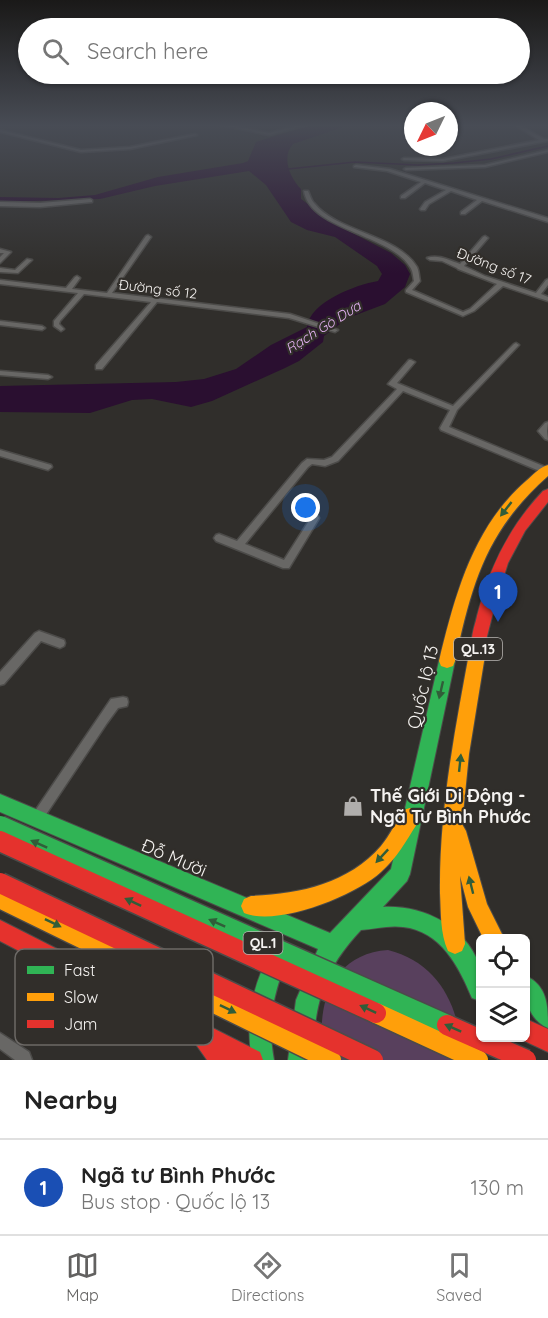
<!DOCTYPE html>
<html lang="en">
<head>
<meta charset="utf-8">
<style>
  :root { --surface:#fff; --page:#f2f2f2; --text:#222; --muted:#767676; --line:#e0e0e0; --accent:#626160 }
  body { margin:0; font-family:Quicksand,sans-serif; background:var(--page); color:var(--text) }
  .controls { position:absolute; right:18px; bottom:18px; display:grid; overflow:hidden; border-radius:9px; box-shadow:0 2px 4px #0004 }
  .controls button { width:54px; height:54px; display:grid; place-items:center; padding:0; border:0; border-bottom:2px solid var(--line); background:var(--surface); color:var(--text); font:30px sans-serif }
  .compass { position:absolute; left:404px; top:102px; width:54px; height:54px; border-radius:50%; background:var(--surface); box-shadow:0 2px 4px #0004; rotate:227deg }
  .you { position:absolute; left:306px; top:508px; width:21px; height:21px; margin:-15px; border:4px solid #fff; border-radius:50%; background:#1a73e8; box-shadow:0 0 0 9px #1a73e833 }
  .badge { display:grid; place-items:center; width:39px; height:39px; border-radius:50%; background:var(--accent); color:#fff; font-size:20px; font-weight:700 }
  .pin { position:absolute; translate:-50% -50px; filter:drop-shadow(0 2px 3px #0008) }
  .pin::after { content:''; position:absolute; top:32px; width:21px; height:18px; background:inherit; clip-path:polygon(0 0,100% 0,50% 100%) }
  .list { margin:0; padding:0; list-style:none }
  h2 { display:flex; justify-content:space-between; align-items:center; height:78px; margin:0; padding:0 24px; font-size:26px }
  h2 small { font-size:20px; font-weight:400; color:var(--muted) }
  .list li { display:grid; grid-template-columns:39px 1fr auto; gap:18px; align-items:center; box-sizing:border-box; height:96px; padding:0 24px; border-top:2px solid var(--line) }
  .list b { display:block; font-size:22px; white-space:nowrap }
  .list p { margin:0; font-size:20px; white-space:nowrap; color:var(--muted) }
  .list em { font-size:20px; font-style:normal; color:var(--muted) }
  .icon { flex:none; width:33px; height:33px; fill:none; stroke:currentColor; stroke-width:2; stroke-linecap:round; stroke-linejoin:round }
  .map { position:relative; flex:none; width:548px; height:1060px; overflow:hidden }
  .search { position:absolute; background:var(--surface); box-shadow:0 2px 4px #0004; left:18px; right:18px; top:18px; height:66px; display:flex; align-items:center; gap:15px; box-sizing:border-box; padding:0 21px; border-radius:33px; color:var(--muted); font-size:22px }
  .sheet { height:174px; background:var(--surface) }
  nav { display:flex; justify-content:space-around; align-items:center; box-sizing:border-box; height:84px; border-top:2px solid var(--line); background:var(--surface); font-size:16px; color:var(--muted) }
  nav a { display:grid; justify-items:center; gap:3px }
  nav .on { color:var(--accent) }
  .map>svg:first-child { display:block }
</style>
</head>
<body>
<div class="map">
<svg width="548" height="1060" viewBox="0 0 548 1060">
  <rect width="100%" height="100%" fill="#302e2b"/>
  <path fill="#58405d" d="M388 950C440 963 461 1009 462 1060H325C314 1010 329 954 388 950Z"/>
  <path fill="#2a0f30" d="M311 125H349L293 144C281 157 290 178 301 189V199L335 224 391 253 405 265 410 274 405 287 385 304 348 318 324 336 323 342 299 361 285 368 212 401 191 407 152 399 132 400 90 413 0 412V386L176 382 204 379 236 369 271 345 307 327C310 302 355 285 378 281L382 274 377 266 335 237 307 230 291 222 266 185 249 171 155 186 100 199 0 202V197L58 198 95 195 158 177 243 163 248 161 256 142Z"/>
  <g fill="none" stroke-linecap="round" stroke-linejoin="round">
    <path stroke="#2a0f30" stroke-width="1.5" d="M288 169 355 162 418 165 454 163 491 159 548 146"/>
    <g stroke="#4c4b49" stroke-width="3">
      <path id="street" d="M221 125H230L269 133 299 125H307L269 135Z
        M515 125H520L544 139H548V141L443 161 404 160 402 159 404 158 443 159 539 140Z
        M0 130 81 150 130 147 195 134 197 135 130 149 81 152 0 132Z
        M548 150V152L485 167 406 170 404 169 406 168 485 165Z
        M356 165 390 169 548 218V222L482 201 465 214H461V212L477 200 451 191 429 204 425 210H421L420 209 425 202 446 190 425 183 405 198H401V196L421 182 387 171 354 167V166Z
        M304 191H308C310 195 311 200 314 203 338 233 397 234 417 267 419 271 419 277 420 281L412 290 463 312 470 309 497 284 458 269 457 268 442 261 430 260 427 258C438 254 449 260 460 264L483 237 485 236 488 238 464 266 485 276 536 293 546 280 548 279V285L541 294 548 297V301L503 286 474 311 463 316 406 292V290L414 281C413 276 413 271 410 267 390 234 310 230 304 191Z
        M90 199 92 200V202L40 207 0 206V202L40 203Z
        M148 235 151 237 112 293 290 314 338 330 335 332 289 318 157 302 102 369H96V365L151 302 84 294 60 321 59 324 64 329 61 331 54 326V321L78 293 0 284V280L66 288 75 277 77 276 80 278 72 289 107 293 146 236Z
        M0 249 11 252 0 263V257L4 253H0Z
        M27 259 32 260 18 273 0 272V268L15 270Z
        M0 321 42 326 45 328 42 330 0 325Z
        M516 343 519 345 518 346 457 410 449 427 548 468V472H542L441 430 440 428 450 410 403 391 338 461 325 466 312 464 308 467 245 544 284 560 312 516H318L319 518 318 520 289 568H283L216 541 214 538 216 535 219 534 237 541 302 463 307 459 324 460 332 457 397 389 388 384 409 360H411L415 362 397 383 453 406 514 344Z
        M0 371 48 375 52 377 48 379 0 375Z
        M548 422 547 431 548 440 545 439 538 431 545 423Z
        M0 450 51 465 52 467 48 470 0 456Z
        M39 631 64 640 65 643 64 646 60 648 41 641 4 684 0 685V672L35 633Z
        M123 697 127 698 128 702 127 706 118 708 107 723 41 822 37 824 33 822 31 818 33 814 111 699Z
        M0 1033 29 1052 32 1060H15L0 1049Z"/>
    </g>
    <g stroke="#4c4b49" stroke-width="2">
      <path id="fast" d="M447 654 453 656 455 661 410 874 407 881 383 907C423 905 464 925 479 964 483 974 481 991 480 1001L472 998C459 967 441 931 403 927 389 925 375 929 361 930 319 975 318 1002 310 1060H288L296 1000 318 949 0 812V794L330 933 391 869 439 661 441 656Z
        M277 950 284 953 287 960C273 994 267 1023 274 1060H252C245 1021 252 987 270 953Z
        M526 976C548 986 548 1007 548 1028 527 1019 524 996 526 976Z"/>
    </g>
    <g stroke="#4c4b49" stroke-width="2">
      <path id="slow" d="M548 465V476C486 531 472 583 455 661L453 666 447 668 441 666 439 661C455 595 473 527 526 481 533 475 540 467 548 465Z
        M479 636 484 638 487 643 469 754 462 824 466 831 487 904 504 938H483L468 907 460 876 465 944 462 951 455 954 448 951C440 934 441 911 440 893 439 808 456 725 471 643L474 638Z
        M410 808 417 810 419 817 417 824C406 841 397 858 381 872 356 895 278 927 244 913L241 906 244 899 251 896C299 894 348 884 381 846 390 835 396 822 403 810Z"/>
    </g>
    <g stroke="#4c4b49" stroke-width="2">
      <path id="jam" d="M548 489V502L525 531 508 563 496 601 484 648 479 650 474 648C469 639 475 626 477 616 489 568 509 527 543 491Z
        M0 920 260 1052 263 1060H207L195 1043 0 941Z
        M526 1019 548 1029V1052L518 1038H526Z"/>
    </g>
    <use href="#street" fill="#686765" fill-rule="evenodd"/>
    <use href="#fast" fill="#30b455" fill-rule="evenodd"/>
    <use href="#slow" fill="#ff9f0a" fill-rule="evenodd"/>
    <use href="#jam" fill="#e5322d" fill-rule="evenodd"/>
    <g stroke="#4c4b49" stroke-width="23" stroke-linecap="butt">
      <path id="fast-bridge" d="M0 826 447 1025"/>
    </g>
    <g stroke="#4c4b49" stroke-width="23" stroke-linecap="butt">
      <path id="slow-bridge" d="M0 898 331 1060
        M376 1013 478 1060"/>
    </g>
    <g stroke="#4c4b49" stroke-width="23" stroke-linecap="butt">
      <path id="jam-bridge" d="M0 841 376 1013
        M0 883 373 1060
        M447 1025 526 1060"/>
    </g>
    <use href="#fast-bridge" stroke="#30b455" stroke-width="20"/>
    <use href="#slow-bridge" stroke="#ff9f0a" stroke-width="20"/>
    <use href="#jam-bridge" stroke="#e5322d" stroke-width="20"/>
  </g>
  <defs><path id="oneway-solid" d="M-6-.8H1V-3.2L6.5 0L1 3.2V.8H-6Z" transform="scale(1.5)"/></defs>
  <g fill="#315d39">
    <use href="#oneway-solid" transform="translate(506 509) rotate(128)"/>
    <use href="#oneway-solid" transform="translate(441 690) rotate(103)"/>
    <use href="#oneway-solid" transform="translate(460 763) rotate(-84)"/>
    <use href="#oneway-solid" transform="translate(39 844) rotate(-156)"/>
    <use href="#oneway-solid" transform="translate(382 856) rotate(133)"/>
    <use href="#oneway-solid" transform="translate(471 885) rotate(-104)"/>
    <use href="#oneway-solid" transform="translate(133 902) rotate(-155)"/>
    <use href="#oneway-solid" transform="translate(53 923) rotate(26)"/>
    <use href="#oneway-solid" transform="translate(217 923) rotate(-156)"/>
    <use href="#oneway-solid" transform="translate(228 1009) rotate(26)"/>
    <use href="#oneway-solid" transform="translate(368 1009) rotate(-155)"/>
    <use href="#oneway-solid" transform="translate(453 1028) rotate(-156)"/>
  </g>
  <linearGradient id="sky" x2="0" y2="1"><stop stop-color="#1a1918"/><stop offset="0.46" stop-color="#484c55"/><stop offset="1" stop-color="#484c55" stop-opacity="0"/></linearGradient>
  <rect width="548" height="273" fill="url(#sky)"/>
  <defs>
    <g id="shop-bare" transform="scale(1.62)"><path d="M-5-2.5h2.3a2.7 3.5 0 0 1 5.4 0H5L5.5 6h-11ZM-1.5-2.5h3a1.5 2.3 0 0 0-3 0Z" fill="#b0aeac" stroke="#312e2a" stroke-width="2.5" paint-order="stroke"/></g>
  </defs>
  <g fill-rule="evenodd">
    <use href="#shop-bare" x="353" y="806"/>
  </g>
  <g text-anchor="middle" stroke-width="4.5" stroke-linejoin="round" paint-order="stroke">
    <g font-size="14" fill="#f5f3f1" stroke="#312e2a">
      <text transform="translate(494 266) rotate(21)" y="5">Đường số 17</text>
      <text transform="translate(158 289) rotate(7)" y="5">Đường số 12</text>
    </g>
    <g font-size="14" font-style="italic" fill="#e4b2f3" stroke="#312e2a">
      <text transform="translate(323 327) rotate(-32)" y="5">Rạch Gò Dưa</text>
    </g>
    <g fill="#312e2a" stroke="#bab8b5" stroke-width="1.5">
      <rect x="454" y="638" width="48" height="22" rx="4.5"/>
      <rect x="243.5" y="932" width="39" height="22" rx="4.5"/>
    </g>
    <g font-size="14" font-weight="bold" fill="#f5f3f1">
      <text x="478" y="654">QL.13</text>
      <text x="263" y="948">QL.1</text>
    </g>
    <g font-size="18" fill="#f5f3f1" stroke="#312e2a">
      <text transform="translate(423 687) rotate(-77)" y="6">Quốc lộ 13</text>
      <text transform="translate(174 858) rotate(23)" y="6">Đỗ Mười</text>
    </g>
    <g font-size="18" font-weight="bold" fill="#f5f3f1" stroke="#312e2a" text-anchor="start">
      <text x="370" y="802">Thế Giới Di Động -<tspan x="370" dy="21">Ngã Tư Bình Phước</tspan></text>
    </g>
  </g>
  <rect x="15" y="949" width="198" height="96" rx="9" fill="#312e2a" stroke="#6c6966" stroke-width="1.5"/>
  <rect x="27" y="966" width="27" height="8" fill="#30b455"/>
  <rect x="27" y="993" width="27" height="8" fill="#ff9f0a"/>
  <rect x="27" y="1020" width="27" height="8" fill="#e5322d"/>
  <g font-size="16" fill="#f5f3f1">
    <text x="64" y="976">Fast</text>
    <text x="64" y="1003">Slow</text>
    <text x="64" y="1030">Jam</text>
  </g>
</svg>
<div class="controls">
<button><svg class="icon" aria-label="locate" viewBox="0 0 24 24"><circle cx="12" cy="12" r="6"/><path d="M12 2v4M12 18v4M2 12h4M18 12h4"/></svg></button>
<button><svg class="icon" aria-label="layers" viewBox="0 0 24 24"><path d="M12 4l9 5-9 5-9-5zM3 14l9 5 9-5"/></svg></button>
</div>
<svg class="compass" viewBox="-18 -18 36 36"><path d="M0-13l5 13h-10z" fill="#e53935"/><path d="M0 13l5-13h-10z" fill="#767676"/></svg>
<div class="you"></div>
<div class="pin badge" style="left:498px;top:622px;background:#1a4fb4">1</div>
<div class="search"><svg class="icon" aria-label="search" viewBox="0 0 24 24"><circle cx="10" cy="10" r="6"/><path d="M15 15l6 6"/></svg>Search here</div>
</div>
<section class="sheet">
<h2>Nearby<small></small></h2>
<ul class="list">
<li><span class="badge" style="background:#1a4fb4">1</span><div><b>Ngã tư Bình Phước</b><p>Bus stop · Quốc lộ 13</p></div><em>130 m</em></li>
</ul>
</section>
<nav>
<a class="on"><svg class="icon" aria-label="map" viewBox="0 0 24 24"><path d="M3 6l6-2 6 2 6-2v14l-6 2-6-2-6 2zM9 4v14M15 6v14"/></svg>Map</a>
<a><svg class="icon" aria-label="directions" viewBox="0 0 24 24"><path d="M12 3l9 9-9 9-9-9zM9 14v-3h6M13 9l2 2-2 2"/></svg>Directions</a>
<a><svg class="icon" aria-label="saved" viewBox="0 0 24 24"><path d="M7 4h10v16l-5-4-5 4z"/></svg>Saved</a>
</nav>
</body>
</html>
